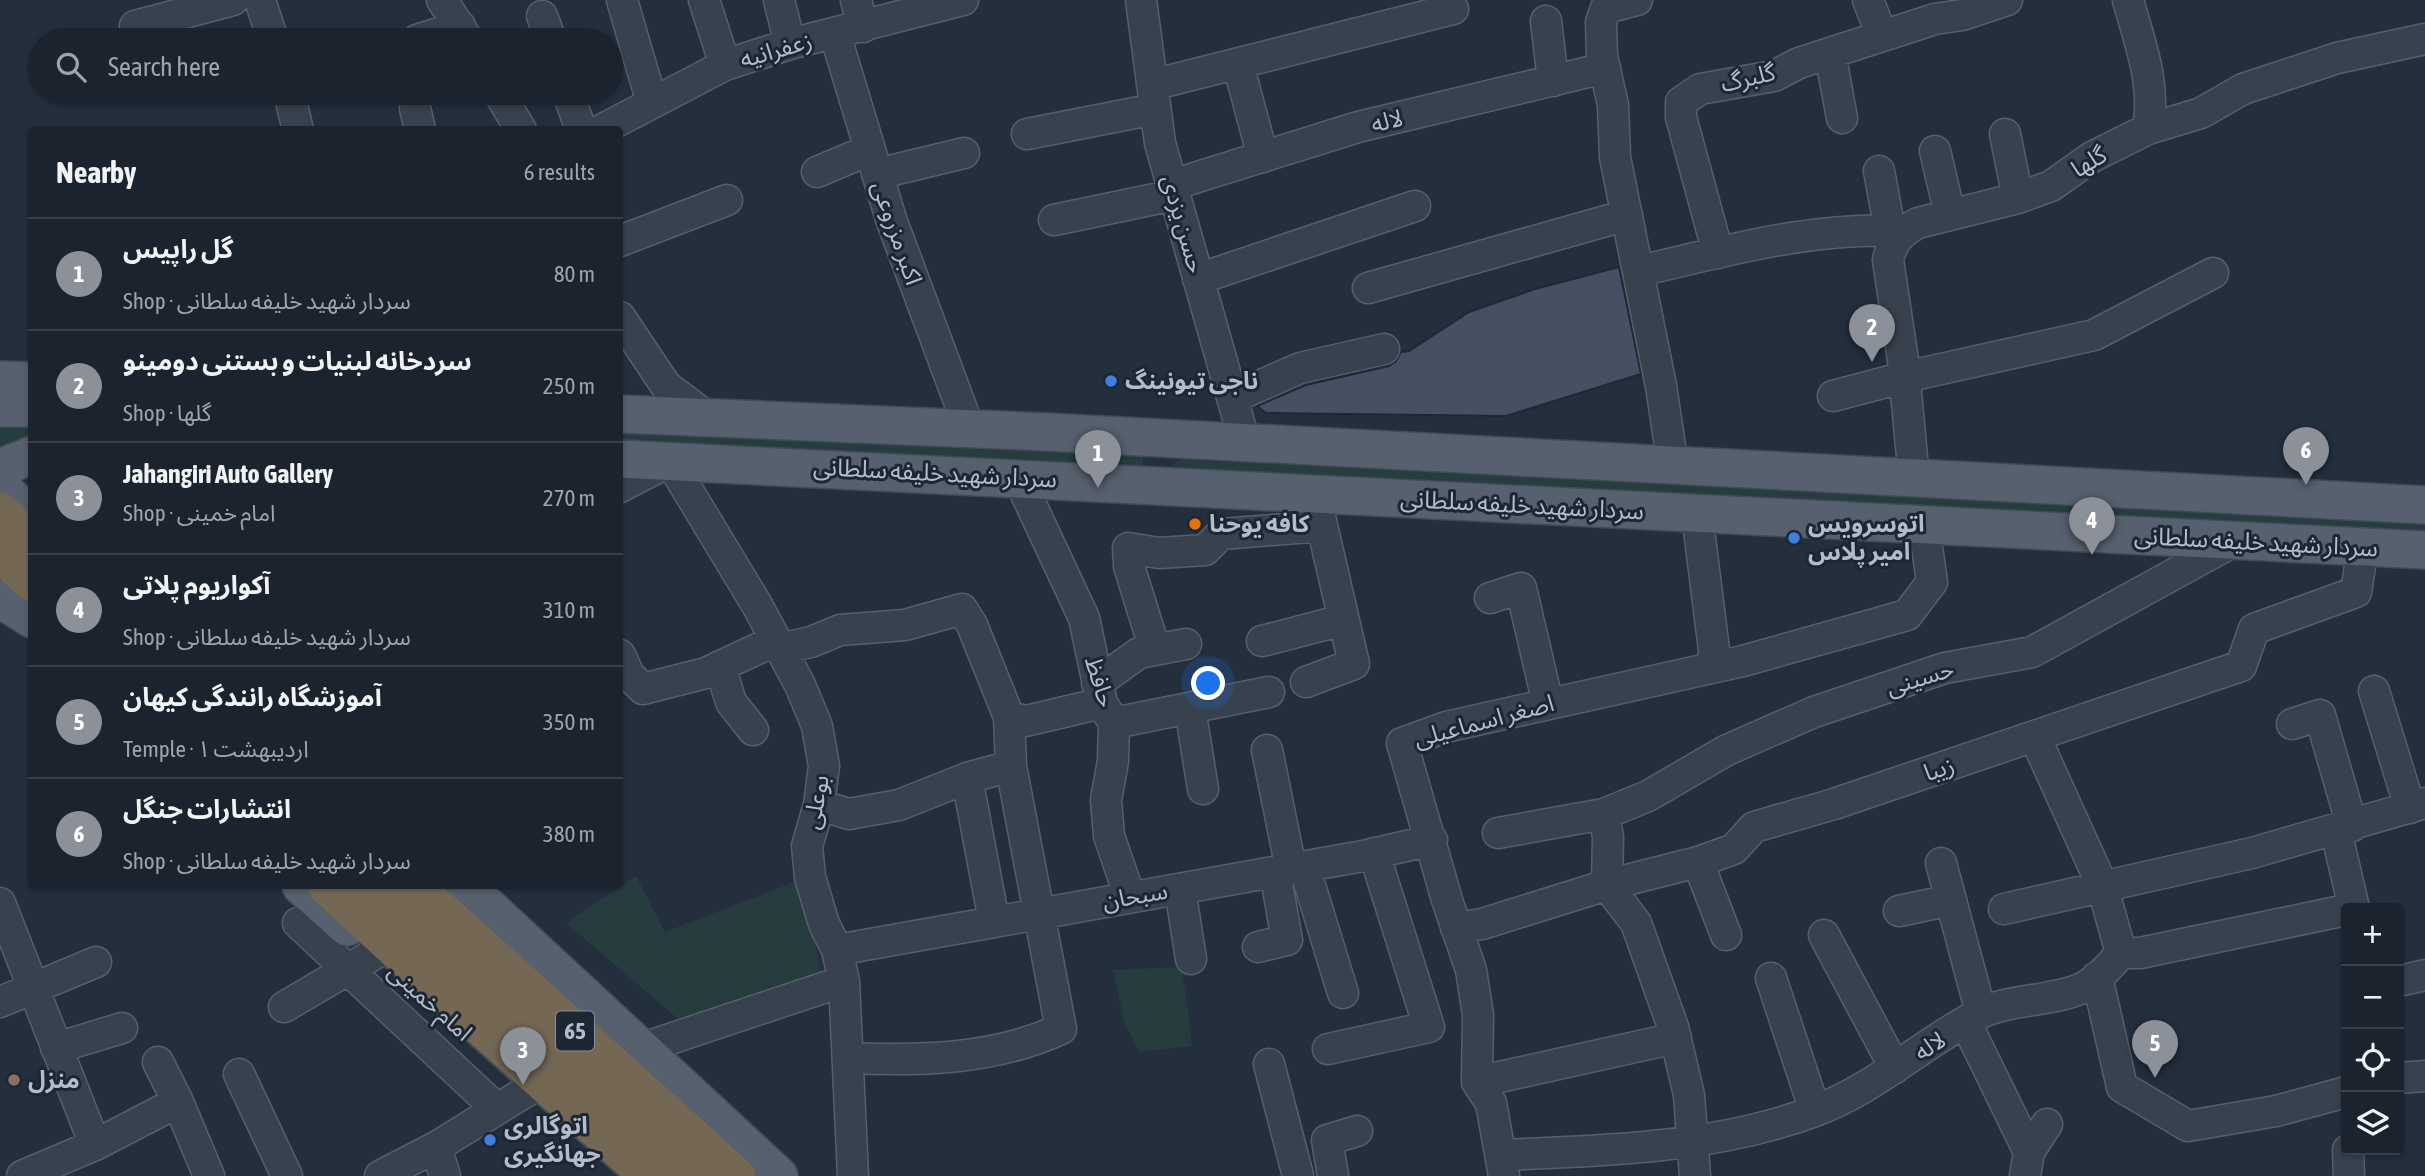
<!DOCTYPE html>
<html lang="en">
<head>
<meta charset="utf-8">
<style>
  :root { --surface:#1b232e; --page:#282f3a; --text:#f1f3f6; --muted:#a0a4aa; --line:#39404a; --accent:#8c9099 }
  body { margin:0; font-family:"Asap Condensed","Noto Sans Arabic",sans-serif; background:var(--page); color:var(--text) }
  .controls { position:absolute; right:21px; bottom:21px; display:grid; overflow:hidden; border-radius:7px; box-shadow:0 2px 5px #0004 }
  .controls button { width:63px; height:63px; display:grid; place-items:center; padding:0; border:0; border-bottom:2px solid var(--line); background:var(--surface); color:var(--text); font:35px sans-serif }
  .you { position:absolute; left:1209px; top:684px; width:24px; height:24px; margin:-18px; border:5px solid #fff; border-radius:50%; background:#1a73e8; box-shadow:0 0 0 10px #1a73e833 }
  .badge { display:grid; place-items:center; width:46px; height:46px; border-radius:50%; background:var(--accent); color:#fff; font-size:23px; font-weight:700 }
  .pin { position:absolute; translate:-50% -58px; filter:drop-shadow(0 2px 4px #0008) }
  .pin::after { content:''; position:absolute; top:37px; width:24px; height:21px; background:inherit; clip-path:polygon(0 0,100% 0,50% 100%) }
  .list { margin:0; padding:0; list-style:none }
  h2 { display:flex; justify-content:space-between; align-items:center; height:91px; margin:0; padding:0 28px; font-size:30px }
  h2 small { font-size:23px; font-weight:400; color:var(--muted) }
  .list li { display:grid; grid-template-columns:46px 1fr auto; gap:21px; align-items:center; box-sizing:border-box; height:112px; padding:0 28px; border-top:2px solid var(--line) }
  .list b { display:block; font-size:26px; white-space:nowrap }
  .list p { margin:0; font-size:23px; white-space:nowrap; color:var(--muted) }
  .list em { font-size:23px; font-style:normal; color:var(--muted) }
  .icon { flex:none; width:38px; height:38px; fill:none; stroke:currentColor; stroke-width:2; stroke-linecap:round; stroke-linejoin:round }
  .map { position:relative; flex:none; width:2425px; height:1176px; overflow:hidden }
  .search { position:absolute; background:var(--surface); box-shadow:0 2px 5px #0004; left:28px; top:28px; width:595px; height:77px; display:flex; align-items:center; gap:18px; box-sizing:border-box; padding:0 24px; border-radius:38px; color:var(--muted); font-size:26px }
  .panel { position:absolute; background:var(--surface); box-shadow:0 2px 5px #0004; left:28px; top:126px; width:595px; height:763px; border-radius:7px }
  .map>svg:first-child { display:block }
</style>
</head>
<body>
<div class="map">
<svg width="2425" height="1176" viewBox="0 0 2425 1176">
  <rect width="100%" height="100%" fill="#242f3e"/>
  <path fill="#263c3f" d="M31 421V444L0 457V424Z
    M620 424 1088 444 1097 455 1093 467 620 451Z
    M1115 446 1155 449 1143 458V468L1119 467 1121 457Z
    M1184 459 1212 462 1286 460 2425 514V540L1171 472 1173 464Z
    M636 876 665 932 802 879 822 978 685 1025 566 923Z
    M1182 967 1192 1046 1139 1052 1124 1021 1113 970Z"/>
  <path fill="#455162" stroke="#1f2835" stroke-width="2" d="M1619 267 1641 374 1506 416 1266 413 1257 406 1306 385 1389 366 1396 361 1401 352 1409 351 1469 312 1535 289Z"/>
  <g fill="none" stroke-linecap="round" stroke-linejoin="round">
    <g stroke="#565f6c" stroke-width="33">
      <path id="minor" d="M260 0 273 40
        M442 0 468 40
        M622 0 652 103
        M704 0 725 65
        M779 0 790 44
        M856 0 863 27
        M1141 0 1160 143 1245 443
        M1637 0 1606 8 1601 22 1602 56 1613 105 1615 157 1661 386 1673 466
        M1868 0 1882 36
        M542 16 551 40
        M1546 21 1553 81
        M135 26 233 0
        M835 34 891 219 969 428
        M417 40 460 26
        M1830 53 1842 118
        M1238 64 1263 157
        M1152 85 1453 9
        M289 93 298 130
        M499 93 521 130
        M568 93 581 130
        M415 108 420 130
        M2148 129 2201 113 2243 89 2337 58 2425 39
        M601 130 725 65 790 44 963 0
        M1027 134 1155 109
        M2005 134 2018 198
        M1935 151 1950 215
        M1879 171 1890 230
        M817 172 869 150
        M877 174 964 153
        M1172 185 1358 127 1605 68
        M1054 220 1174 195
        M620 241 727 200
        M1718 253 1681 117V102L1700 89 1774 76 1799 63 1935 19 1962 15 2007 0
        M1639 271C1727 251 1812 226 1903 231
        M1198 279 1415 206
        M1368 288 1627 215
        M620 317 666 386 707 417
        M1833 396 1905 377 2094 335 2213 273
        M1232 398 1300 368 1384 349
        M1018 477 1084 618 1102 703 1114 723 1113 761 1106 800 1109 836 1130 897
        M1914 479 1903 360 1888 260C1892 241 1901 232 1918 223L2018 198 2051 186 2092 157 2148 129C2156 83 2140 44 2128 0
        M620 487 670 461 757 605 800 685 817 726 824 766 819 805 807 846 810 877 824 924 837 950 844 981 853 1176
        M1697 514 1714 650 1712 667
        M1490 598 1521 588 1548 704
        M1262 641 1343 620
        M779 649 811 642 840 630 905 625 962 609 972 625 1009 717 1026 721 1102 703
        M1155 650 1129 566 1128 548 1159 553 1205 550 1221 534 1322 526
        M620 655 629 675 643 689 706 673 774 641
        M720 666 731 702 753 730
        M1306 682 1354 664 1318 508
        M1097 683 1139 653 1186 644
        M2374 691 2410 808
        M1190 708 1203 789
        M1114 723 1269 692
        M2292 724 2320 715 2352 826
        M1267 750 1291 869
        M967 778 994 921
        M819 805 849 814 899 805 967 778 1011 766
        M1604 814 1608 837 1607 885 1636 923 1673 1027 1689 1095 1695 1176
        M2336 831 2354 908
        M1498 833 1604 814 1648 796 1727 750 1814 712 1945 668 2032 652 2234 541
        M1698 862 1726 935
        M1941 863 1981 1013
        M1304 866 1343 993
        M1180 889 1191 959
        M0 903 95 1145
        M2004 909 2252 853 2425 803
        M1899 911 1951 900
        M298 923 497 1109
        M1456 928 1482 924 1607 885 1698 862 1734 849 1754 827 1834 804 2241 666 2254 629 2356 592 2363 547
        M1824 935 1895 1068
        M1258 947 1287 940 1275 872
        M837 950 1363 856 1432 840
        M2121 953H2140L2346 910
        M2097 977 2122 1087 2188 1126 2276 1111 2346 1092
        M1771 978 1815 1111
        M2399 981 2425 975
        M0 1002 96 962
        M284 1007 376 953
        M1966 1023 2029 1152 2025 1176
        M56 1048 122 1028
        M643 1048 844 981
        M1328 1049 1429 1027 1374 853
        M848 1058C920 1061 994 1060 1061 1029L1011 766 1009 717
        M158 1062 178 1102 209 1176
        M1269 1064 1298 1176
        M239 1074 287 1176
        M2399 1078 2425 1076
        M1477 1082 1676 1038
        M436 1147 445 1176
        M2348 1150 2349 1176
        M2029 1152 2047 1124
        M1501 1155C1604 1151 1717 1148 1815 1111 1876 1088 1923 1043 1979 1014 2007 999 2056 1001 2082 988 2097 981 2111 965 2121 953L2102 885 2035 737
        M22 1176 95 1145 178 1102
        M380 1176 436 1147 527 1091
        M1333 1176 1327 1140 1357 1131
        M1504 1176 1491 1103 1477 1082 1478 1015 1471 970 1447 900 1402 743 1446 727 1743 661 1907 615 1932 582 1924 526"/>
    </g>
    <g stroke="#414a57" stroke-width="40">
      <path id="major" d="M0 380 32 381
        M0 408H32
        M620 414 1047 432 2425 505
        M620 459 2425 550
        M0 468 32 455
        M0 486 32 517
        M0 599 32 619
        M301 886 347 927
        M466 886 779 1176"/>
    </g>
    <g stroke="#434c59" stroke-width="42">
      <path id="highway" d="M0 512 32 541
        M0 554 32 582
        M327 886 454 1003 649 1176
        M368 886 691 1176
        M414 886 736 1176"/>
    </g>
    <use href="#minor" stroke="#38414e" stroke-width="30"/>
    <use href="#major" stroke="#56606e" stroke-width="37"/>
    <use href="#highway" stroke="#746855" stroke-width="38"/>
  </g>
  <g fill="#3f7fe0" stroke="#1d2633" stroke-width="2.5">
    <circle cx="1111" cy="381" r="7"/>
    <circle cx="1794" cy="538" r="7"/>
    <circle cx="490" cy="1140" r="7"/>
  </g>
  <circle fill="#e8710a" stroke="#1d2633" stroke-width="2.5" cx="1195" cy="524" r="7"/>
  <circle fill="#8d6e63" stroke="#1d2633" stroke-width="2.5" cx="14" cy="1080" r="7"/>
  <g text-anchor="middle" stroke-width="6" stroke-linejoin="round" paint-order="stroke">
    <rect fill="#1d2633" stroke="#878f9c" stroke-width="2" x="556" y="1011.5" width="38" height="39" rx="5"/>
    <g font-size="23" font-weight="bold" fill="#b4bcc9">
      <text x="575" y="1039">65</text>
    </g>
    <g font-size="24" fill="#b4bcc9" stroke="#1d2633">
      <text transform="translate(776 50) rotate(-16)" y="8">زعفرانیه</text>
      <text transform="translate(1748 78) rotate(-13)" y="8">گلبرگ</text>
      <text transform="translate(1387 121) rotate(-13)" y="8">لاله</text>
      <text transform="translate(2089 162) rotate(-31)" y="8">گلها</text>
      <text transform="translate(1183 224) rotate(74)" y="8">حسن یزدی</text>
      <text transform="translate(897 233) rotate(71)" y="8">اکبر مزروعی</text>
      <text transform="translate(935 473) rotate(3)" y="8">سردار شهید خلیفه سلطانی</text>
      <text transform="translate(1522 505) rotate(3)" y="8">سردار شهید خلیفه سلطانی</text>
      <text transform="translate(2256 542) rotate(3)" y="8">سردار شهید خلیفه سلطانی</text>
      <text transform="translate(1920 678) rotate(-17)" y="8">حسینی</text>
      <text transform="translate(1100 682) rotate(73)" y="8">حافظ</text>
      <text transform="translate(1484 721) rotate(-15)" y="8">اصغر اسماعیلی</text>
      <text transform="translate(1939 769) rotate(-19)" y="8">زیبا</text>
      <text transform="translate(816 802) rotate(-79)" y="8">بوعلی</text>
      <text transform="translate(1135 896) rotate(-10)" y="8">سبحان</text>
      <text transform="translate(430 1002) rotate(42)" y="8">امام خمینی</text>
      <text transform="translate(1930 1046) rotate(-33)" y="8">لاله</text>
    </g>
    <g font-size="24" font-weight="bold" fill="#b4bcc9" stroke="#1d2633" text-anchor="start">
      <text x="1125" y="389">ناجی‌ تیونینگ</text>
      <text x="1209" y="532">کافه یوحنا</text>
      <text x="1808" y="532">اتوسرويس<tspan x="1808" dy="28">امير پلاس</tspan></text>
      <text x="28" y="1088">منزل</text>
      <text x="504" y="1134">اتوگالری<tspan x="504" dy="28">جهانگیری</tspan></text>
    </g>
  </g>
</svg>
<div class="controls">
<button>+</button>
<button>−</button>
<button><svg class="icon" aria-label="locate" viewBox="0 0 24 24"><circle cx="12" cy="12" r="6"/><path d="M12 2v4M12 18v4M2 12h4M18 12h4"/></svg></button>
<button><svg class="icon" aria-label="layers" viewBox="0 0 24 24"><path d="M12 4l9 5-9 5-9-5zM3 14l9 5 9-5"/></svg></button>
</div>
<div class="you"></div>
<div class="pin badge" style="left:1098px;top:488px">1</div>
<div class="pin badge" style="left:1872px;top:362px">2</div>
<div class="pin badge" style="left:523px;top:1085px">3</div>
<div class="pin badge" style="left:2092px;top:555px">4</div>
<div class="pin badge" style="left:2155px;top:1078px">5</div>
<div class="pin badge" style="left:2306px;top:485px">6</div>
<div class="search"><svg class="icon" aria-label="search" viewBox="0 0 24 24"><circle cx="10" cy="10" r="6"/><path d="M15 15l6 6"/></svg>Search here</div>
<section class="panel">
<h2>Nearby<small>6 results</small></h2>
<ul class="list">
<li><span class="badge">1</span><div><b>گل راپیس</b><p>Shop · سردار شهید خلیفه سلطانی</p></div><em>80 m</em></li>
<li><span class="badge">2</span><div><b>سردخانه لبنیات و بستنی دومینو</b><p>Shop · گلها</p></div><em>250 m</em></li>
<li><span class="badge">3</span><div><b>Jahangiri Auto Gallery</b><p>Shop · امام خمینی</p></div><em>270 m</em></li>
<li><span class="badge">4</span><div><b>آکواریوم پلاتی</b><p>Shop · سردار شهید خلیفه سلطانی</p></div><em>310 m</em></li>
<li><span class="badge">5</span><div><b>آموزشگاه رانندگی کیهان</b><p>Temple · اردیبهشت ۱</p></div><em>350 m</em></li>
<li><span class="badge">6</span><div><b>انتشارات جنگل</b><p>Shop · سردار شهید خلیفه سلطانی</p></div><em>380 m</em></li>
</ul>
</section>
</div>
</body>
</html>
